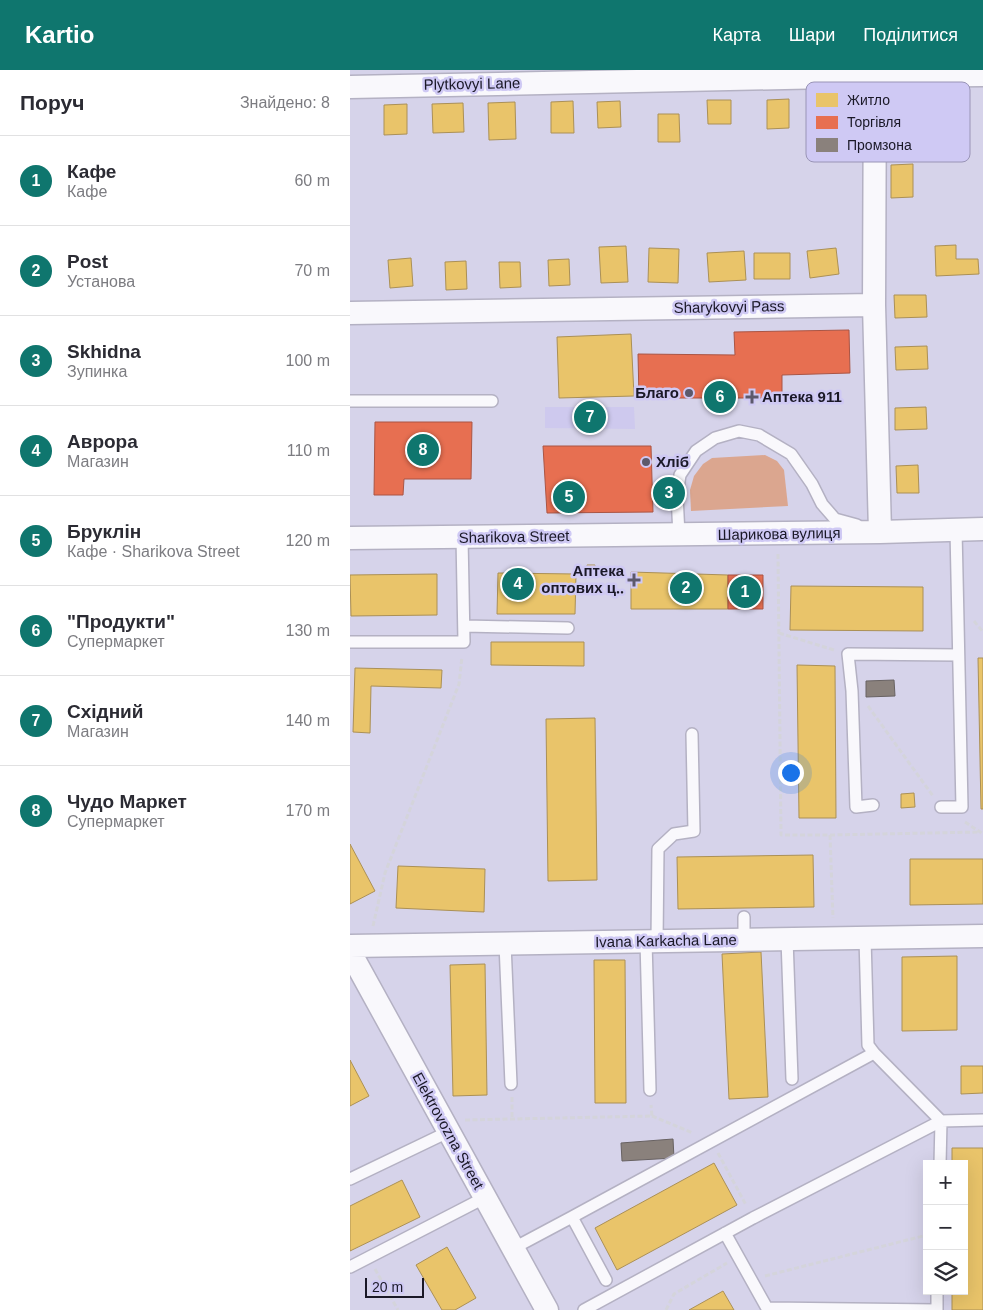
<!DOCTYPE html>
<html lang="uk">
<head>
<meta charset="utf-8">
<style>
  :root { --surface:#fff; --page:#f7f7f7; --text:#2b2b33; --muted:#7c7c81; --line:#e1e1e2; --accent:#0f766e }
  body { margin:0; font-family:Arial,sans-serif; background:var(--page); color:var(--text) }
  .controls { position:absolute; right:15px; bottom:15px; display:grid; overflow:hidden; border-radius:0px; box-shadow:0 5px 20px #0002 }
  .controls button { width:45px; height:45px; display:grid; place-items:center; padding:0; border:0; border-bottom:1px solid var(--line); background:var(--surface); color:var(--text); font:25px sans-serif }
  .scale { position:absolute; left:15px; bottom:12px; width:59px; box-sizing:border-box; padding-left:5px; border:2px solid #1a1827; border-top:0; font-size:14px; line-height:18px; white-space:nowrap; color:#1a1827; -webkit-text-stroke:4px #cfc9f4; paint-order:stroke }
  .you { position:absolute; left:440px; top:702px; width:18px; height:18px; margin:-12px; border:4px solid #fff; border-radius:50%; background:#1a73e8; box-shadow:0 0 0 8px #1a73e833 }
  .badge { display:grid; place-items:center; width:32px; height:32px; border-radius:50%; background:var(--accent); color:#fff; font-size:16px; font-weight:700 }
  .pin { position:absolute; translate:-50% -50%; border:2px solid #fff; box-shadow:0 1px 5px #0006 }
  .list { margin:0; padding:0; list-style:none }
  h2 { display:flex; justify-content:space-between; align-items:center; height:65px; margin:0; padding:0 20px; font-size:21px }
  h2 small { font-size:16px; font-weight:400; color:var(--muted) }
  .list li { display:grid; grid-template-columns:32px 1fr auto; gap:15px; align-items:center; box-sizing:border-box; height:90px; padding:0 20px; border-top:1px solid var(--line) }
  .list b { display:block; font-size:19px; white-space:nowrap }
  .list p { margin:0; font-size:16px; white-space:nowrap; color:var(--muted) }
  .list em { font-size:16px; font-style:normal; color:var(--muted) }
  .icon { flex:none; width:28px; height:28px; fill:none; stroke:currentColor; stroke-width:2; stroke-linecap:round; stroke-linejoin:round }
  .map { position:relative; flex:none; width:633px; height:1240px; overflow:hidden }
  header { display:flex; align-items:center; gap:30px; box-sizing:border-box; height:70px; padding:0 25px; background:var(--accent); color:#fff }
  header strong { font-size:24px }
  nav { display:flex; gap:28px; margin-inline-start:auto; font-size:18px }
  main { display:flex }
  aside { flex:1; background:var(--surface) }
  .map>svg:first-child { display:block }
</style>
</head>
<body>
<header>
<strong>Kartio</strong>
<nav><a>Карта</a><a>Шари</a><a>Поділитися</a></nav>
</header>
<main>
<aside>
<h2>Поруч<small>Знайдено: 8</small></h2>
<ul class="list">
<li><span class="badge">1</span><div><b>Кафе</b><p>Кафе</p></div><em>60 m</em></li>
<li><span class="badge">2</span><div><b>Post</b><p>Установа</p></div><em>70 m</em></li>
<li><span class="badge">3</span><div><b>Skhidna</b><p>Зупинка</p></div><em>100 m</em></li>
<li><span class="badge">4</span><div><b>Аврора</b><p>Магазин</p></div><em>110 m</em></li>
<li><span class="badge">5</span><div><b>Бруклін</b><p>Кафе · Sharikova Street</p></div><em>120 m</em></li>
<li><span class="badge">6</span><div><b>&quot;Продукти&quot;</b><p>Супермаркет</p></div><em>130 m</em></li>
<li><span class="badge">7</span><div><b>Східний</b><p>Магазин</p></div><em>140 m</em></li>
<li><span class="badge">8</span><div><b>Чудо Маркет</b><p>Супермаркет</p></div><em>170 m</em></li>
</ul>
</aside>
<div class="map">
<svg width="633" height="1240" viewBox="0 0 633 1240">
  <rect width="100%" height="100%" fill="#d6d3ea"/>
  <path fill="#cec9ee" d="M195 337H284L285 359 195 358Z"/>
  <path fill="#dba68f" d="M415 385 427 391 434 400 438 436 341 441 340 420 344 406 353 394 362 388Z"/>
  <path fill="#e9c46a" stroke="#ab9056" d="M439 29V58L417 59V30Z
    M357 30H381V54H358Z
    M223 31 224 63H201V32Z
    M270 31 271 57 248 58 247 32Z
    M165 32 166 69 139 70 138 33Z
    M113 33 114 62 83 63 82 34Z
    M57 34V64L34 65V35Z
    M308 44H329L330 72H308Z
    M563 94V127L541 128V95Z
    M606 175V189H628L629 204 586 206 585 176Z
    M276 176 278 212 251 213 249 177Z
    M299 178 329 179 328 213 298 212Z
    M486 178 489 204 460 208 457 181Z
    M394 181 396 210 359 212 357 183Z
    M404 183H440V209H404Z
    M61 188 63 216 40 218 38 190Z
    M219 189 220 215 199 216 198 190Z
    M116 191 117 219 96 220 95 192Z
    M149 192H170L171 217 150 218Z
    M544 225H576L577 247 545 248Z
    M281 264 284 326 209 328 207 267Z
    M577 276 578 299 546 300 545 277Z
    M576 337 577 359 545 360V338Z
    M568 395 569 423H547L546 396Z
    M237 495H245V503L237 502Z
    M281 502 378 505V539H281Z
    M148 503 226 504 225 544H147Z
    M87 504V545L1 546 0 505Z
    M441 516 573 517V561L440 560Z
    M141 572H234V596L141 595Z
    M628 588H633V739H631Z
    M447 595 485 596 486 748H449Z
    M5 598 92 600 91 618 21 616 20 663 3 662Z
    M245 648 247 810 198 811 196 649Z
    M564 723 565 737 551 738V724Z
    M0 774 25 821 0 834Z
    M463 785 464 837 328 839 327 787Z
    M560 789H633V834L560 835Z
    M48 796 135 799 134 842 46 838Z
    M411 882 418 1027 379 1029 372 884Z
    M607 886V960L552 961V887Z
    M244 890H275L276 1033H245Z
    M135 894 137 1025 103 1026 100 895Z
    M0 990 19 1026 0 1036Z
    M611 996H633V1023L611 1024Z
    M602 1078H633V1240H602V1221H614V1094H602Z
    M364 1093 387 1135 267 1200 245 1158Z
    M52 1110 70 1147 0 1181V1136Z
    M97 1177 126 1228 105 1240H92L66 1195Z
    M373 1221 384 1240H339Z"/>
  <path fill="#e76f51" stroke="#a54" d="M499 260 500 303 432 305V328H289L288 284 385 285 384 262Z
    M25 352H122L121 409H54L53 425H24Z
    M193 376H301L303 442 197 443Z
    M378 505H413V539H378Z"/>
  <path fill="#8a817c" stroke="#686262" d="M544 610 545 626 516 627V611Z
    M323 1069 324 1088 272 1091 271 1073Z"/>
  <g fill="none" stroke-linecap="round" stroke-linejoin="round">
    <g stroke="#b4b1c3" stroke-width="14">
      <path id="service" d="M0 331H142
        M329 465 327 425 330 405 346 381 365 368 389 361 409 365 441 384 462 414 472 434 485 449 507 455
        M114 556 218 558
        M0 572H114L112 467
        M523 735 506 737 502 621 498 584 608 585
        M591 737H612L606 460
        M515 868 518 975 524 983 591 1051 590 1094
        M437 869 442 1009
        M394 870V847
        M296 871 300 1020
        M307 871 308 779 324 764 344 761 342 664
        M155 874 161 1014
        M0 1109 98 1062
        M222 1147 524 983
        M375 1163 418 1240
        M162 1179 222 1147 256 1210
        M0 1197 134 1128
        M417 1238 587 1240V1221
        M234 1240 403 1148 591 1051 633 1050"/>
    </g>
    <g stroke="#b4b1c3" stroke-width="25">
      <path id="minor" d="M525 0 524 235 530 462
        M0 17 526 6 633 5
        M0 243 524 235
        M0 468 530 462 633 459
        M0 876 633 866
        M0 882 197 1240"/>
    </g>
    <path stroke="#d4d4db" stroke-width="3" stroke-dasharray="5 2.5" stroke-linecap="butt" d="M428 484 431 765H480L483 848
      M624 551 633 562
      M429 563 484 580
      M518 636 583 726
      M615 752 633 764
      M480 765 630 762
      M23 856 35 803 109 614 112 587
      M162 1027V1049
      M302 1046 343 1063
      M115 1050 302 1046 301 1035
      M368 1083 396 1135
      M25 1199 48 1240
      M415 1206 577 1165
      M316 1240 324 1224 377 1193"/>
    <use href="#service" stroke="#f9f8fc" stroke-width="11"/>
    <use href="#minor" stroke="#f9f8fc" stroke-width="22"/>
  </g>
  <g fill="#5c596b" stroke="#cfc9f4" stroke-width="2">
    <circle cx="339" cy="323" r="5"/>
    <path d="M399.5 319.5h5v5h5v5h-5v5h-5v-5h-5v-5h5z"/>
    <circle cx="296" cy="392" r="5"/>
    <path d="M281.5 502.5h5v5h5v5h-5v5h-5v-5h-5v-5h5z"/>
  </g>
  <g text-anchor="middle" stroke-width="5" stroke-linejoin="round" paint-order="stroke">
    <g font-size="15" fill="#1a1827" stroke="#cfc9f4">
      <text transform="translate(122 14) rotate(-1)" y="5">Plytkovyi Lane</text>
      <text transform="translate(379 237) rotate(-1)" y="5">Sharykovyi Pass</text>
      <text transform="translate(429 464) rotate(-1)" y="5">Шарикова вулиця</text>
      <text transform="translate(164 467) rotate(-1)" y="5">Sharikova Street</text>
      <text transform="translate(316 871) rotate(-1)" y="5">Ivana Karkacha Lane</text>
      <text transform="translate(98 1061) rotate(61)" y="5">Elektrovozna Street</text>
    </g>
    <g font-size="15" font-weight="bold" fill="#1a1827" stroke="#cfc9f4" text-anchor="end">
      <text x="329" y="328">Благо</text>
      <text x="412" y="332" text-anchor="start">Аптека 911</text>
      <text x="306" y="397" text-anchor="start">Хліб</text>
      <text x="274" y="506">Аптека<tspan x="274" dy="17">оптових ц‥</tspan></text>
    </g>
  </g>
  <rect x="456" y="12" width="164" height="80" rx="8" fill="#cfc9f4" stroke="#9994b6" stroke-width="1"/>
  <rect x="466" y="23" width="22" height="14" fill="#e9c46a"/>
  <rect x="466" y="46" width="22" height="13" fill="#e76f51"/>
  <rect x="466" y="68" width="22" height="14" fill="#8a817c"/>
  <g font-size="14" fill="#1a1827">
    <text x="497" y="35">Житло</text>
    <text x="497" y="57">Торгівля</text>
    <text x="497" y="80">Промзона</text>
  </g>
</svg>
<div class="controls">
<button>+</button>
<button>−</button>
<button><svg class="icon" aria-label="layers" viewBox="0 0 24 24"><path d="M12 4l9 5-9 5-9-5zM3 14l9 5 9-5"/></svg></button>
</div>
<div class="scale">20 m</div>
<div class="you"></div>
<div class="pin badge" style="left:395px;top:522px">1</div>
<div class="pin badge" style="left:336px;top:518px">2</div>
<div class="pin badge" style="left:319px;top:423px">3</div>
<div class="pin badge" style="left:168px;top:514px">4</div>
<div class="pin badge" style="left:219px;top:427px">5</div>
<div class="pin badge" style="left:370px;top:327px">6</div>
<div class="pin badge" style="left:240px;top:347px">7</div>
<div class="pin badge" style="left:73px;top:380px">8</div>
</div>
</main>
</body>
</html>
